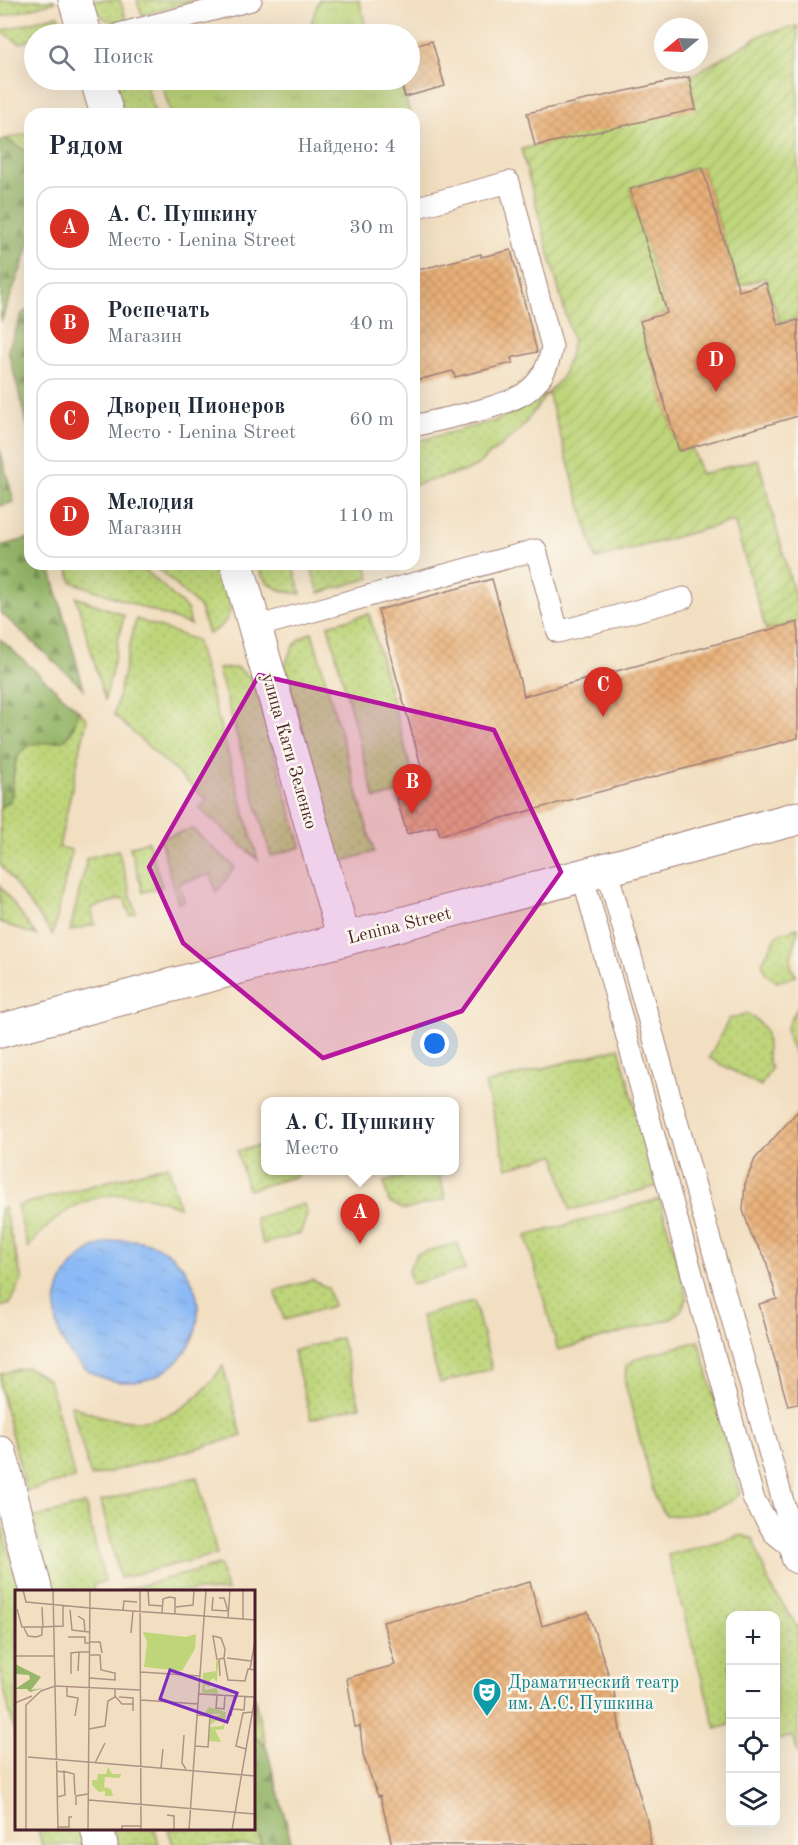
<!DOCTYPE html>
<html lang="ru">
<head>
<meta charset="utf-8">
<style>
  :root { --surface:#fff; --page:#f2f2f3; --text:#1f2937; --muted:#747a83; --line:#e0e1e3; --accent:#d93025 }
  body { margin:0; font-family:"Old Standard TT",serif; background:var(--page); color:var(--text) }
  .controls { position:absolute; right:18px; bottom:18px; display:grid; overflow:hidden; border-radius:12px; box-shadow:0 6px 24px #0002 }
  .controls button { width:54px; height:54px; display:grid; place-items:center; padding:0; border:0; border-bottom:2px solid var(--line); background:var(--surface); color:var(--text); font:30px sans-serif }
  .compass { position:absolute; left:654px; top:18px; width:54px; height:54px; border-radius:50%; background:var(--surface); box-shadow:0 6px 24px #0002; rotate:251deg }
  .you { position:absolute; left:435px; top:1044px; width:21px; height:21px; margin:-15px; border:4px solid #fff; border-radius:50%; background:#1a73e8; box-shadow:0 0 0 9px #1a73e833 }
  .badge { display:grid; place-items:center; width:39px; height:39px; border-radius:50%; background:var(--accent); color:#fff; font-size:20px; font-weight:700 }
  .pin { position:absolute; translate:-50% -50px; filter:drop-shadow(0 2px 3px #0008) }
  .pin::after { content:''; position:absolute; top:32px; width:21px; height:18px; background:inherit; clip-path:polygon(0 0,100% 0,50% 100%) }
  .popup { position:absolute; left:261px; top:1097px; width:198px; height:78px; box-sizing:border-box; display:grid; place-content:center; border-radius:12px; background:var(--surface); filter:drop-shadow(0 2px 4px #0005); font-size:20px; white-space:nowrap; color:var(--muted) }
  .popup b { font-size:22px; color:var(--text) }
  .popup::after { content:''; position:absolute; left:50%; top:100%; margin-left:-12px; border:12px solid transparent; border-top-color:var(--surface) }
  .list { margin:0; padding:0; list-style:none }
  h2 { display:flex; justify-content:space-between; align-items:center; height:78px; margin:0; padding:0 24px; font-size:26px }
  h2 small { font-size:20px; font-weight:400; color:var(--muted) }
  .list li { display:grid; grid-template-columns:39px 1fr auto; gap:18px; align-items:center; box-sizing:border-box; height:84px; margin:0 12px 12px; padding:0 12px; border:2px solid var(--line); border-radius:18px }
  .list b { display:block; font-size:22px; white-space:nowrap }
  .list p { margin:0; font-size:20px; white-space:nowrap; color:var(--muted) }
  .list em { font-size:20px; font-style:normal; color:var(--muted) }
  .icon { flex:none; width:33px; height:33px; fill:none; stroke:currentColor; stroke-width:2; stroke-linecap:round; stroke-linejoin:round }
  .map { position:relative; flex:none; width:798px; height:1845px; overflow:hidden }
  .search { position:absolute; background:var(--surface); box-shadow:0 6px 24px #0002; left:24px; top:24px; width:396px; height:66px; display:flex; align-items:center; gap:15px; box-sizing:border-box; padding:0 21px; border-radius:33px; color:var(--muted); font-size:22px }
  .panel { position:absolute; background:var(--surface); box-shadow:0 6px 24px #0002; left:24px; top:108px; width:396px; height:462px; border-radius:18px }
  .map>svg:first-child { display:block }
</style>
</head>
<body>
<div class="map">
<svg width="798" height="1845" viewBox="0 0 798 1845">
  <defs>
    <pattern id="grass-dots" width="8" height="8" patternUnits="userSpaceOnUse" patternTransform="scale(1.5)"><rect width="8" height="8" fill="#bed57a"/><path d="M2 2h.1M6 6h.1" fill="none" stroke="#a5b66a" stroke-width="1.8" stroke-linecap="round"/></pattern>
    <pattern id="forest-firs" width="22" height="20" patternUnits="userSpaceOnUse" patternTransform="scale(1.5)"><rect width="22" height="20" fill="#96b66a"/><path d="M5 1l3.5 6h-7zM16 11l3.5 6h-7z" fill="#7c9357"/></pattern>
    <pattern id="park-tufts" width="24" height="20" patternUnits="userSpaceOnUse" patternTransform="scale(1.5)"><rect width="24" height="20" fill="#bed57a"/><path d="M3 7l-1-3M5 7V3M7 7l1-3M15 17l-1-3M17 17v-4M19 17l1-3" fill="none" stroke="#a5b66a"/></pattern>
    <pattern id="garden-furrows" width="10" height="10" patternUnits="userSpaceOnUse" patternTransform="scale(1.5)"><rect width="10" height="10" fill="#bed57a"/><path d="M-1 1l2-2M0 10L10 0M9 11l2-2" fill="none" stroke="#a5b66a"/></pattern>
    <pattern id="water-ripples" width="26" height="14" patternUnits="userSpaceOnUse" patternTransform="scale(1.5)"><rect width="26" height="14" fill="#8bbaf6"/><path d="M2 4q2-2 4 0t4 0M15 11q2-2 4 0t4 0" fill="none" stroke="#799fd3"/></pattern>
    <pattern id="building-cross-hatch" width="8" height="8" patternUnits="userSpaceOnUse" patternTransform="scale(1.5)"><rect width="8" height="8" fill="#e8b079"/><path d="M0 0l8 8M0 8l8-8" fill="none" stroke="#c89769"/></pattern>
  </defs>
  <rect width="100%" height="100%" fill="#fbf7ec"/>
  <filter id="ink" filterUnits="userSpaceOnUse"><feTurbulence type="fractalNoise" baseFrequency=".0167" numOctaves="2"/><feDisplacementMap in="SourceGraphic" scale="12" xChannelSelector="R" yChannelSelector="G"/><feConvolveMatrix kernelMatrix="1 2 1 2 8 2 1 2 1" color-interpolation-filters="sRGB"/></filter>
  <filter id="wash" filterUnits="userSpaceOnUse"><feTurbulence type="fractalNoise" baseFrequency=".008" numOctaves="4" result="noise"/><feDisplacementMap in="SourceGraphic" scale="24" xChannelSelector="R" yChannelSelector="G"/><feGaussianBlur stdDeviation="1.35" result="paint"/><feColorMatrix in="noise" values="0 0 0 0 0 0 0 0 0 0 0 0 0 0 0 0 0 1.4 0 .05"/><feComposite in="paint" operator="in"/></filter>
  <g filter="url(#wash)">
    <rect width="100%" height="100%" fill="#f2dfc1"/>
    <path fill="url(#grass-dots)" stroke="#847a52" stroke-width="1.5" d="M0 0H54L55 2 0 17Z
      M92 0H120L127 21C108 24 97 18 92 0Z
      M137 0H196L142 15Z
      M58 15 63 31 34 34V39L20 43 0 31Z
      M113 80H145L155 114H123Z
      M30 133V158L28 152 5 139Z
      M548 393 520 430 472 469 414 485V442L498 420Z
      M66 564H139L187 609 191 625 72 582Z
      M154 564H220C228 592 243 619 208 634L200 608Z
      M257 564H292L301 594C280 592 263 586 257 564Z
      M310 564H366L370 578 319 593Z
      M76 597 124 615 105 701Z
      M369 614 416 788 375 799 328 625Z
      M136 619 196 640 258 860 199 808 207 800 114 715Z
      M312 632 374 852 339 862 285 667C290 649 295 640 312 632Z
      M237 668 253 679 301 847 271 856 218 669Z
      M78 710 87 719 59 847 72 850 53 935 0 864V808L11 800C13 787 13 762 20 753 42 727 68 764 78 710Z
      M192 829 235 867 216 893 211 874 179 883 184 901 178 903 160 838Z
      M148 841 162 887 143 892 130 847Z
      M118 850 136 913 130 915 124 898 91 908 95 924 70 931 87 858Z
      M0 886 37 936 0 922Z
      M798 928C798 946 782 961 797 976L777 982 766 974 762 962 778 934Z
      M798 1006V1066L786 1029Z
      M748 1014C778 1033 760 1044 771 1068L761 1086 709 1058 729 1019Z
      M619 1048 657 1186 570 1210 555 1155 507 1168 485 1084Z
      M265 1144 266 1170 295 1171 297 1176 248 1190 237 1151Z
      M168 1165 179 1207C118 1181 68 1196 28 1248L17 1206Z
      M425 1170 438 1171 446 1199 405 1210 389 1202 384 1182Z
      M660 1199 687 1298 681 1310 671 1319 558 1350 526 1236Z
      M304 1204 307 1215 300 1234 263 1244 255 1218Z
      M4 1208 22 1280 10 1304 0 1307V1209Z
      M458 1243 465 1270 412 1284 408 1271 417 1254Z
      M312 1280 328 1288 333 1306 284 1320 275 1291Z
      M474 1301 492 1369 440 1383 421 1316Z
      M341 1338 360 1406 311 1419 293 1351Z
      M699 1341 740 1493C726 1510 688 1517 666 1515L656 1501 625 1383 626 1366 637 1358Z
      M223 1366 242 1436 91 1477 71 1405C135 1434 183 1426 223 1366Z
      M27 1367 49 1380 75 1478 26 1491 0 1388V1374Z
      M197 1477 217 1554 120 1578 101 1501Z
      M85 1504 105 1582 93 1585 94 1591H52L33 1518Z
      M0 1518 19 1591 16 1592V1740L0 1671Z
      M742 1535 753 1539 770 1585 798 1628V1755L793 1736 776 1740V1616H730V1725L716 1729 672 1571 668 1555Z
      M220 1565 227 1591H124L123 1590Z
      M254 1696 266 1746 254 1736Z
      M254 1818 261 1845H173L168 1829 254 1828Z
      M38 1829H80L84 1845H42Z
      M113 1829H155L159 1845H117Z"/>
    <path fill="url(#forest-firs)" stroke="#706a4a" stroke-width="1.5" d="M5 139 28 152 30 158V236L27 252 1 322 0 141Z
      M30 308V435L8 350 22 314Z
      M0 450 14 502 0 506Z
      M30 538V564H49L84 689 0 612V546Z
      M0 639 78 710C68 765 42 727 20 753 12 762 13 788 11 800L0 808Z
      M254 1736 266 1746 292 1845H261L254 1818Z"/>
    <path fill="url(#park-tufts)" stroke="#847a52" stroke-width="1.5" d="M319 0H359L368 34H289L309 29Z
      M161 80H400L410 114H171Z"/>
    <path fill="url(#garden-furrows)" stroke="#847a52" stroke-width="1.5" d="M798 26V318L780 323 765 278 738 286 702 167 630 189 667 313 640 321 679 451 692 447 701 474 758 459 798 608V622L766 630 734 521 596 559 548 393 563 376 573 342 521 149 573 137 566 104 581 102 696 109 689 77 763 34Z"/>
    <path fill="url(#water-ripples)" stroke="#6a6c90" stroke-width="1.5" d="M56 1311a71 71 0 1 1 142 0a71 71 0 1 1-142 0Z"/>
    <g id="blocks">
      <path fill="url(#building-cross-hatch)" d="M432 41 445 86 405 97 400 80H410V47Z
        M689 77 696 109 535 146 527 113Z
        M702 167 739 291 766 283 778 325 798 320V416L679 451 640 321 667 313 630 189Z
        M511 250 537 352 511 358 513 363 455 377 453 371 414 381V271L481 254V257Z
        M492 579 524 696 798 622V738L440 835 437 826 407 834 397 799 428 791 378 610Z
        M798 1111V1404L788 1406 759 1304 777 1299 765 1257 751 1235 743 1210 745 1184 755 1159Z
        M530 1582 542 1626 588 1612 614 1691 620 1730 647 1820 651 1845H392L380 1795 378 1796 363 1755 360 1726 355 1727 347 1678 395 1665 383 1622Z"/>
    </g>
  </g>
  <g filter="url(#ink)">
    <use href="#blocks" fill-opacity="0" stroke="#9e7f76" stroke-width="1.5"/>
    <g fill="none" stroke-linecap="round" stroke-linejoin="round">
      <g stroke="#9e7f76" stroke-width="23">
        <path id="lane" d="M119 34 251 0
          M414 208 509 182 552 347C549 365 541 382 525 393 500 409 444 418 414 426
          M255 627 536 550 558 632 684 598
          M607 870 797 1552
          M583 877 754 1500 774 1533 797 1552"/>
      </g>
      <g stroke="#9e7f76" stroke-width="35">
        <path id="street" d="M0 1453 36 1592
          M797 1552 798 1557
          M97 1828 101 1845"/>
      </g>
      <g stroke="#9e7f76" stroke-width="35">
        <path id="secondary" d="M75 0 85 34
          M97 80 107 114
          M237 564 344 939"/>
      </g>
      <g stroke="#9e7f76" stroke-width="35">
        <path id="primary" d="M0 1031 798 818"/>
      </g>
      <use href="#lane" stroke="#fff" stroke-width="21"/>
      <use href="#street" stroke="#fff" stroke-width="33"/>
      <use href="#secondary" stroke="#fff" stroke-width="33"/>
      <use href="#primary" stroke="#fff" stroke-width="33"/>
    </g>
  </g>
  <path fill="#b5179e" fill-opacity="0.2" stroke="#b5179e" stroke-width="4.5" stroke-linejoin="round" d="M259 675 494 730 561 872 462 1011 323 1058 183 943 149 867Z"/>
  <defs>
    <g id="theatre-pin" transform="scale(1.5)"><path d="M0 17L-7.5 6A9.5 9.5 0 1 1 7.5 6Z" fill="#0f9aa8" stroke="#fbf7ec"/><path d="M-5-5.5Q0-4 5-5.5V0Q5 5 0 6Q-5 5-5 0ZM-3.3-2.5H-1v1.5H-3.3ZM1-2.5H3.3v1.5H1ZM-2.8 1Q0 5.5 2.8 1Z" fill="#fff"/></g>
  </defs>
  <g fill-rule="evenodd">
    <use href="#theatre-pin" x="487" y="1692"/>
  </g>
  <g text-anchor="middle" stroke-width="5" stroke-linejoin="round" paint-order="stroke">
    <g font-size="18" fill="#4a1f2b" stroke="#fbf7ec">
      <text transform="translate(290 751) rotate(74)" y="6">улица Кати Зеленко</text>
      <text transform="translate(399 925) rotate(-14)" y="6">Lenina Street</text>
    </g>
    <g font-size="18" fill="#0d838f" stroke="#fbf7ec" text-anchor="start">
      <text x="508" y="1688">Драматический театр<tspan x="508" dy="21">им. А.С. Пушкина</tspan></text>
    </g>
  </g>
  <g transform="translate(15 1590)">
    <rect width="240" height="240" fill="#f2dfc1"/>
    <path d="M211 68 206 69 203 75 202 92 198 88 194 92 195 97 190 95V100L202 98 203 104 187 103 188 83 201 81V71L205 69Z" fill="#bed57a"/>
    <path d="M0 74 26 87 16 100 28 98 15 102 12 99H0L15 89 14 85 1 84Z" fill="#96b66a"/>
    <path d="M194 117 211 122 209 139 200 140 206 152 194 151 195 137 208 136 209 132 201 131 195 135 196 128 207 124H189ZM93 177 97 184H106L105 188 90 187 89 197 96 199 98 206H90V201L84 202 77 195V190H82L83 184H91Z" fill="#bed57a"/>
    <path d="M128 42 171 47 181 44 180 59 167 81 129 77 132 52Z" fill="#bed57a"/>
    <path fill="none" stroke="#af9285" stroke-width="1.5" d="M8 0 11 12 75 18M38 0 43 240M125 0 126 240M133 0 134 15 148 16M198 7 197 20 213 21 209 8H204M27 17 28 37M161 17 178 15 179 0M75 18 189 26M2 19 7 37H27M55 20 57 40 74 42M108 20 109 11 122 12M147 23 148 9 154 7 160 8V24M63 26 69 30 70 42M189 26 240 30V48M213 28 215 0M228 30V0M9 38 13 46 21 47 27 45V37L48 36V16M116 43 118 21M53 47H70V53H75M75 52H85L87 63M75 65H85L86 80 100 83V90M0 66H39M209 68 213 90 230 91 233 79 240 80M212 68 236 71M202 70 198 46 206 48 210 59 209 68 204 69 205 86M235 79 240 51M63 81 64 62H75M126 82 185 86M56 84V63L64 62M75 88 101 90M52 97V106L63 108 60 126M26 101 40 96 125 100M184 104 240 107M202 105 201 118 209 119 210 105M100 106 107 114H118V121M104 107 118 108V114M126 110 183 114M0 113 17 106M218 119 229 120 230 106M216 126 219 106M74 139 90 136 93 111 100 107V99M169 145 167 173 171 179M180 156 193 157 195 126 182 125M231 159 221 156 228 123 237 122M13 167 240 186M80 173 90 153M146 178 148 159M41 181 49 182 50 205 42 207M48 181 59 184 60 205M74 210 240 224M61 215V206L73 204M152 225 159 226V240M43 237H54V227H57M11 239V115L27 100M73 240 75 0M107 240V236H126M174 240 191 0M217 240 240 107"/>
    <path fill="#7b2cbf" fill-opacity="0.15" stroke="#7b2cbf" stroke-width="3" d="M155 80 222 103 212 132 145 109Z"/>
    <rect width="240" height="240" fill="none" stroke="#4a1f2b" stroke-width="3"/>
  </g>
</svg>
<div class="controls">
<button>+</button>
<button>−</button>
<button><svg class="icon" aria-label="locate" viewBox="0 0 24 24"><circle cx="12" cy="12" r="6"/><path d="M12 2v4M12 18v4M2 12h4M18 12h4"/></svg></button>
<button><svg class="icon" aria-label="layers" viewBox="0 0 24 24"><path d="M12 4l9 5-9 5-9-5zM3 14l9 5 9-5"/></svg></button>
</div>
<svg class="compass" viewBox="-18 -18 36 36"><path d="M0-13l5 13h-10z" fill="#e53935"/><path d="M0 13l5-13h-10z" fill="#747a83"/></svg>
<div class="you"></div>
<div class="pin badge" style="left:360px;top:1244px">A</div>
<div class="popup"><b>А. С. Пушкину</b>Место</div>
<div class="pin badge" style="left:412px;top:814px">B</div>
<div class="pin badge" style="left:603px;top:717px">C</div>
<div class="pin badge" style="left:716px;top:392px">D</div>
<div class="search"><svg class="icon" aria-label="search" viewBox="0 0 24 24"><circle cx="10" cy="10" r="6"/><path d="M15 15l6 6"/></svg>Поиск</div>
<section class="panel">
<h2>Рядом<small>Найдено: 4</small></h2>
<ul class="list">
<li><span class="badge">A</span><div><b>А. С. Пушкину</b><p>Место · Lenina Street</p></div><em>30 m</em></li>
<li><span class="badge">B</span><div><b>Роспечать</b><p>Магазин</p></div><em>40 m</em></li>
<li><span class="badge">C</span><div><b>Дворец Пионеров</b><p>Место · Lenina Street</p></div><em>60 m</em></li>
<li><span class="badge">D</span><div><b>Мелодия</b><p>Магазин</p></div><em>110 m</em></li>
</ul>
</section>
</div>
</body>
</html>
